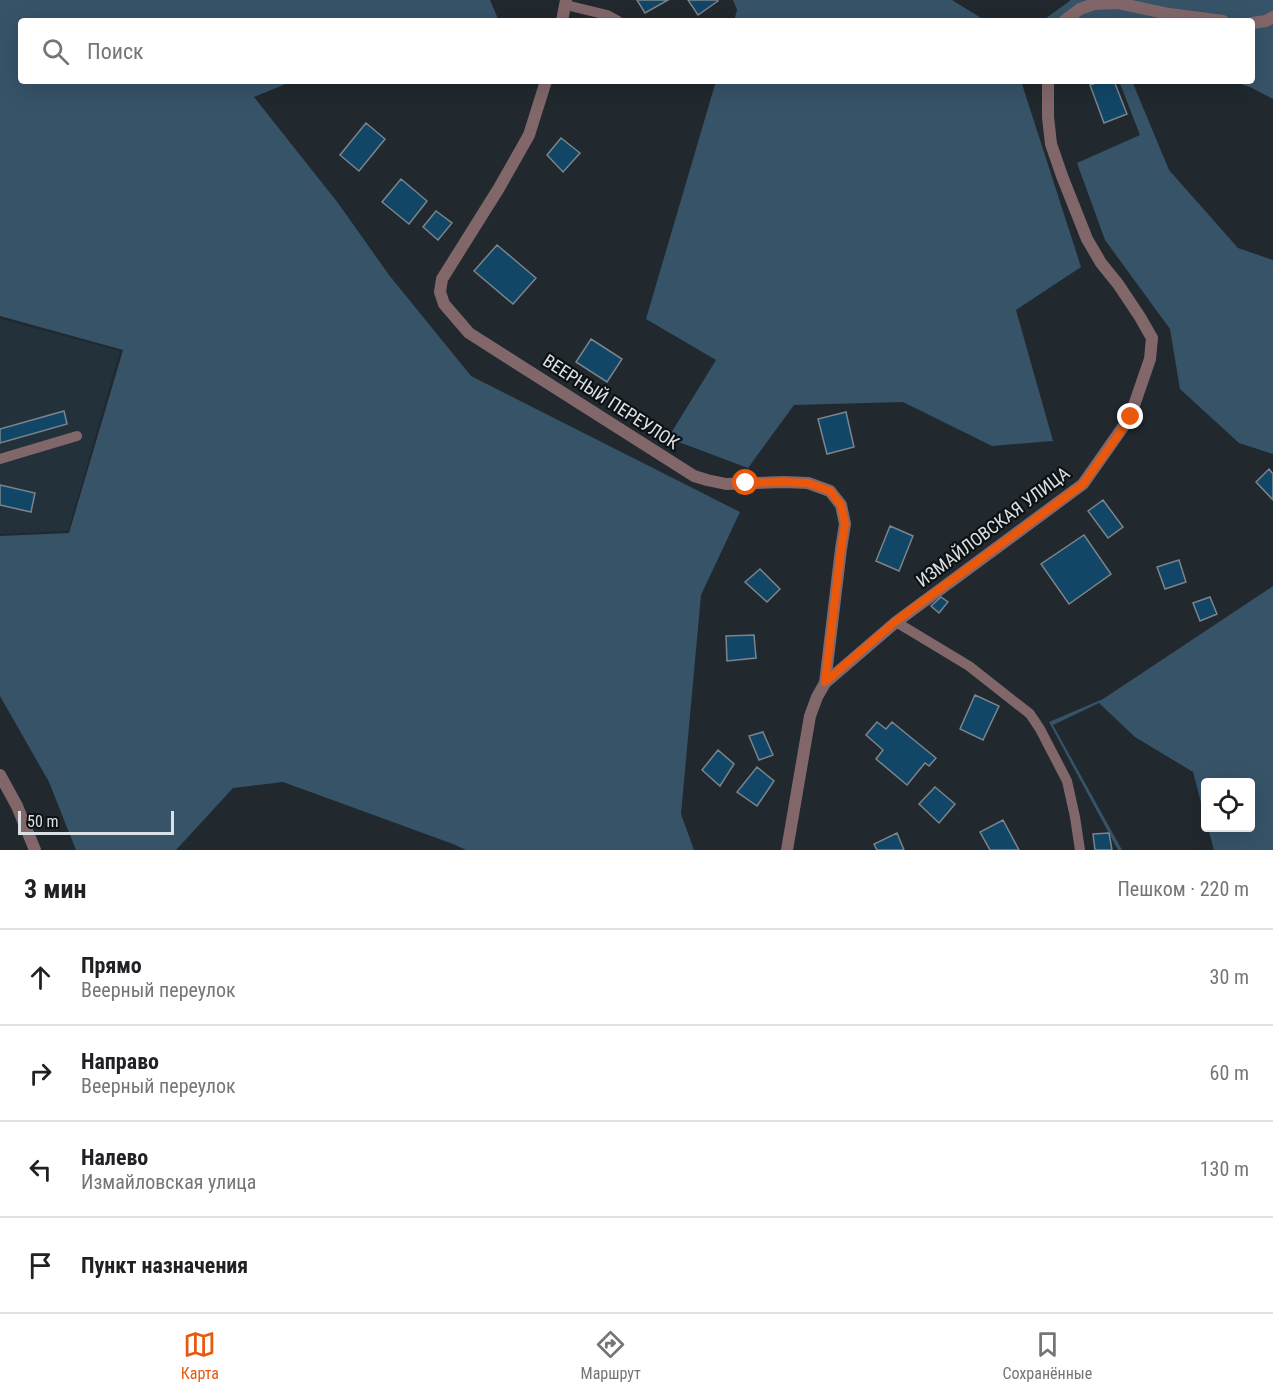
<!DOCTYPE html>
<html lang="ru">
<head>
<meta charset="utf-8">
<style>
  :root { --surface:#fff; --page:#f2f2f2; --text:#202124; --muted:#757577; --line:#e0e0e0; --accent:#ea580c }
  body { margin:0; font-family:"Roboto Condensed",sans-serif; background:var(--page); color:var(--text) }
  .controls { position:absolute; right:18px; bottom:18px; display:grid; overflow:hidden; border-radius:6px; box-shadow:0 6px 24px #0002 }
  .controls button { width:54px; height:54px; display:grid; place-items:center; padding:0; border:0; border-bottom:2px solid var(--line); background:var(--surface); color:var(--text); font:30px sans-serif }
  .scale { position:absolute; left:18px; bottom:15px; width:156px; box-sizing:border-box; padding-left:6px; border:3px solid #dbe0e4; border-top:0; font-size:16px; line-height:21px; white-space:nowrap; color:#dbe0e4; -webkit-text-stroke:4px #0d1113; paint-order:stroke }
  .stop { position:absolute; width:18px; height:18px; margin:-14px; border:4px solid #ea580c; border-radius:50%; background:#fff }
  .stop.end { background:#ea580c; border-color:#fff; box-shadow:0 2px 6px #0008 }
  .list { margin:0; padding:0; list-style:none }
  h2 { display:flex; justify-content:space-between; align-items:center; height:78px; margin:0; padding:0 24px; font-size:26px }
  h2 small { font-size:20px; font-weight:400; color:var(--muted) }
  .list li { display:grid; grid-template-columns:39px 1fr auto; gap:18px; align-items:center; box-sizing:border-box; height:96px; padding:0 24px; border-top:2px solid var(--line) }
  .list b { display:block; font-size:22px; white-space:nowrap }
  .list p { margin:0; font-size:20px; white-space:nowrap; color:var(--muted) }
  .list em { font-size:20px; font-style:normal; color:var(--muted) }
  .icon { flex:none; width:33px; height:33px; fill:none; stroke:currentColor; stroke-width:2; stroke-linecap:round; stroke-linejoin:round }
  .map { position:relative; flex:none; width:1273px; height:850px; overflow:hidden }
  .search { position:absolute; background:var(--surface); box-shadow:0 6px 24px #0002; left:18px; right:18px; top:18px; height:66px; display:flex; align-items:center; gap:15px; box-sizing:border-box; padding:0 21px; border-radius:6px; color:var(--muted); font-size:22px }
  .sheet { height:462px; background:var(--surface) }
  nav { display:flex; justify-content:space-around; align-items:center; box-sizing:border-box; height:84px; border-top:2px solid var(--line); background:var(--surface); font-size:16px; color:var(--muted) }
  nav a { display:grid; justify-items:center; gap:3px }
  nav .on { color:var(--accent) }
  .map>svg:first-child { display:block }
</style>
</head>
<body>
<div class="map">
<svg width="1273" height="850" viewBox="0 0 1273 850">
  <rect width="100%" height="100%" fill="#21292e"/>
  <path fill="#23313b" d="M0 319 120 351 68 531 0 534Z"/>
  <path fill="#365368" d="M0 0H490L499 21H21V81H293L254 97 338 203 389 275 471 376 740 512 701 595 681 814 694 850H466L453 844 283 782 233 788 176 850H76L49 782 0 696V536L69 533 123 350 0 316Z
    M733 0H952L986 21H734L737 10Z
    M1071 0H1273V99L1250 87 1231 81H1252V21H1042Z
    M716 81H1028L1022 84 1081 267 1016 310 1053 441 992 446 903 402 794 405 748 468 668 438 716 360 646 319Z
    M1119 81H1132L1169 170 1238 248 1273 260V454L1239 443 1180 389 1170 329 1105 240 1077 163 1140 135Z
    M1273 586V850H1214L1208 828H1250V782H1206L1205 818 1193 772 1135 737 1099 703 1053 725 1122 850H1118L1049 722 1103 699Z"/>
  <path fill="#124667" stroke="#7b848b" stroke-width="1.5" d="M637 0H668L645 13Z
    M688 0H717L718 1 698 15Z
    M1101 81H1114L1127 114 1104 123 1090 85Z
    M366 123 385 139 359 171 340 155Z
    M561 138 580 153 563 172 547 155Z
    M401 179 427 201 409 224 382 202Z
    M436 211 452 223 438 240 423 227Z
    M497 245 536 278 513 304 474 271Z
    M591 339 622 359 607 382 576 362Z
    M64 411 67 424 0 443V429Z
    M846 412 854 447 827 454 818 419Z
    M1269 469 1273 474V500L1256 482Z
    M0 485 35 493 31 512 0 505Z
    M1103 500 1123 527 1108 538 1088 511Z
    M890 526 913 536 899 571 876 561Z
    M1084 535 1111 574 1069 604 1041 564Z
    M1179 560 1186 582 1165 589 1157 567Z
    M760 569 780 589 767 602 745 582Z
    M941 597 948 602 939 613 931 606Z
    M1210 597 1217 614 1200 621 1193 603Z
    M754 635 756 658 727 661 726 636Z
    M975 695 999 706 983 740 960 729Z
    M877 722 886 729 892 722 936 758 929 766 925 763 907 785 876 759 883 750 866 735Z
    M763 732 773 755 759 760 749 736Z
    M718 750 734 764 720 786 702 770Z
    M757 767 774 781 757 806 737 792Z
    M935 787 955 804 939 823 919 804Z
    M1003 820 1019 850H990L980 832Z
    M897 833 904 850H877L874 844Z
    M1109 833 1112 850H1095L1093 834Z"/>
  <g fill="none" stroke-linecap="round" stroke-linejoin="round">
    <path stroke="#82676a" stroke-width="10" d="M566 5 607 15 618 21
      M0 459 77 436
      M896 622 969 666 1030 714 1040 729 1067 781 1075 817 1080 850"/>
    <path stroke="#82676a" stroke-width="12" d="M562 21 566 0
      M546 81 529 135 499 188 442 279 440 292 444 304 469 333 694 476 707 480 726 484 784 482 808 483 830 491 841 505 845 524 841 549 825 683"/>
    <path stroke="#82676a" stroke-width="12" d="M1064 21 1080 9 1094 4 1117 3 1169 14 1223 21
      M1252 23 1266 21 1273 17
      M0 775 17 806 35 850
      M787 850 810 716 817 697 825 683 896 622 1083 484 1130 417 1150 359 1152 338 1140 317 1118 284 1101 263 1087 239 1062 176 1051 144 1048 117V81"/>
  </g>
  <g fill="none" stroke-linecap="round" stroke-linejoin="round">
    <path stroke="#ea580c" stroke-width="8" d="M746 483 784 482 808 483 830 491 841 505 845 524 841 549 825 682 896 621 1083 484 1131 417"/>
  </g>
  <g text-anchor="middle" stroke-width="4.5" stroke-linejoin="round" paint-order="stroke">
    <g font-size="18" fill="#dbe0e4" stroke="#0d1113">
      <text transform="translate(611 402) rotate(33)" y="6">ВЕЕРНЫЙ ПЕРЕУЛОК</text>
      <text transform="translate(993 527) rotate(-37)" y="6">ИЗМАЙЛОВСКАЯ УЛИЦА</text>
    </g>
  </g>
</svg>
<div class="controls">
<button><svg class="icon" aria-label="locate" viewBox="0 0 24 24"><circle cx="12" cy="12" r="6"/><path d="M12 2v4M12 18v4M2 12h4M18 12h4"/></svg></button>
</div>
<div class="scale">50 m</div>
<div class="stop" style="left:746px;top:483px"></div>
<div class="stop end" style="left:1131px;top:417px"></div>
<div class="search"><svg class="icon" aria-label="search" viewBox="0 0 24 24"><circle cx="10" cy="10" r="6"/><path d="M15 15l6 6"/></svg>Поиск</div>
</div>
<section class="sheet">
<h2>3 мин<small>Пешком · 220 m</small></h2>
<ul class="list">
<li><svg class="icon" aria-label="ahead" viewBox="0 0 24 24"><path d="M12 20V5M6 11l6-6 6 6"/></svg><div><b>Прямо</b><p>Веерный переулок</p></div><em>30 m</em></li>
<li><svg class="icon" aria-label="right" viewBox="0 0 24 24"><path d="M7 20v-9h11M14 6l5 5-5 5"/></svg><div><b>Направо</b><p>Веерный переулок</p></div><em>60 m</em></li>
<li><svg class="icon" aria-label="left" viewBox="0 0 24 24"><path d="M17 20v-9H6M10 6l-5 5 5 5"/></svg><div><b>Налево</b><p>Измайловская улица</p></div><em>130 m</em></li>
<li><svg class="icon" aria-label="arrive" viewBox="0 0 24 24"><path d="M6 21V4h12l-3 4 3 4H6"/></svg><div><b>Пункт назначения</b></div></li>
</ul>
</section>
<nav>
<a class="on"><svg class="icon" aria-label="map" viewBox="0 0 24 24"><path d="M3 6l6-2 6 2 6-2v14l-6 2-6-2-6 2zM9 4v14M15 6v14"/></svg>Карта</a>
<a><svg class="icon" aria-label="directions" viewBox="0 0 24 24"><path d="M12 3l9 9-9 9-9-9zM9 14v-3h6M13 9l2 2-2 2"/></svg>Маршрут</a>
<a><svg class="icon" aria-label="saved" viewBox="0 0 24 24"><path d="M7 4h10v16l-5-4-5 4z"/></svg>Сохранённые</a>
</nav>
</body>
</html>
